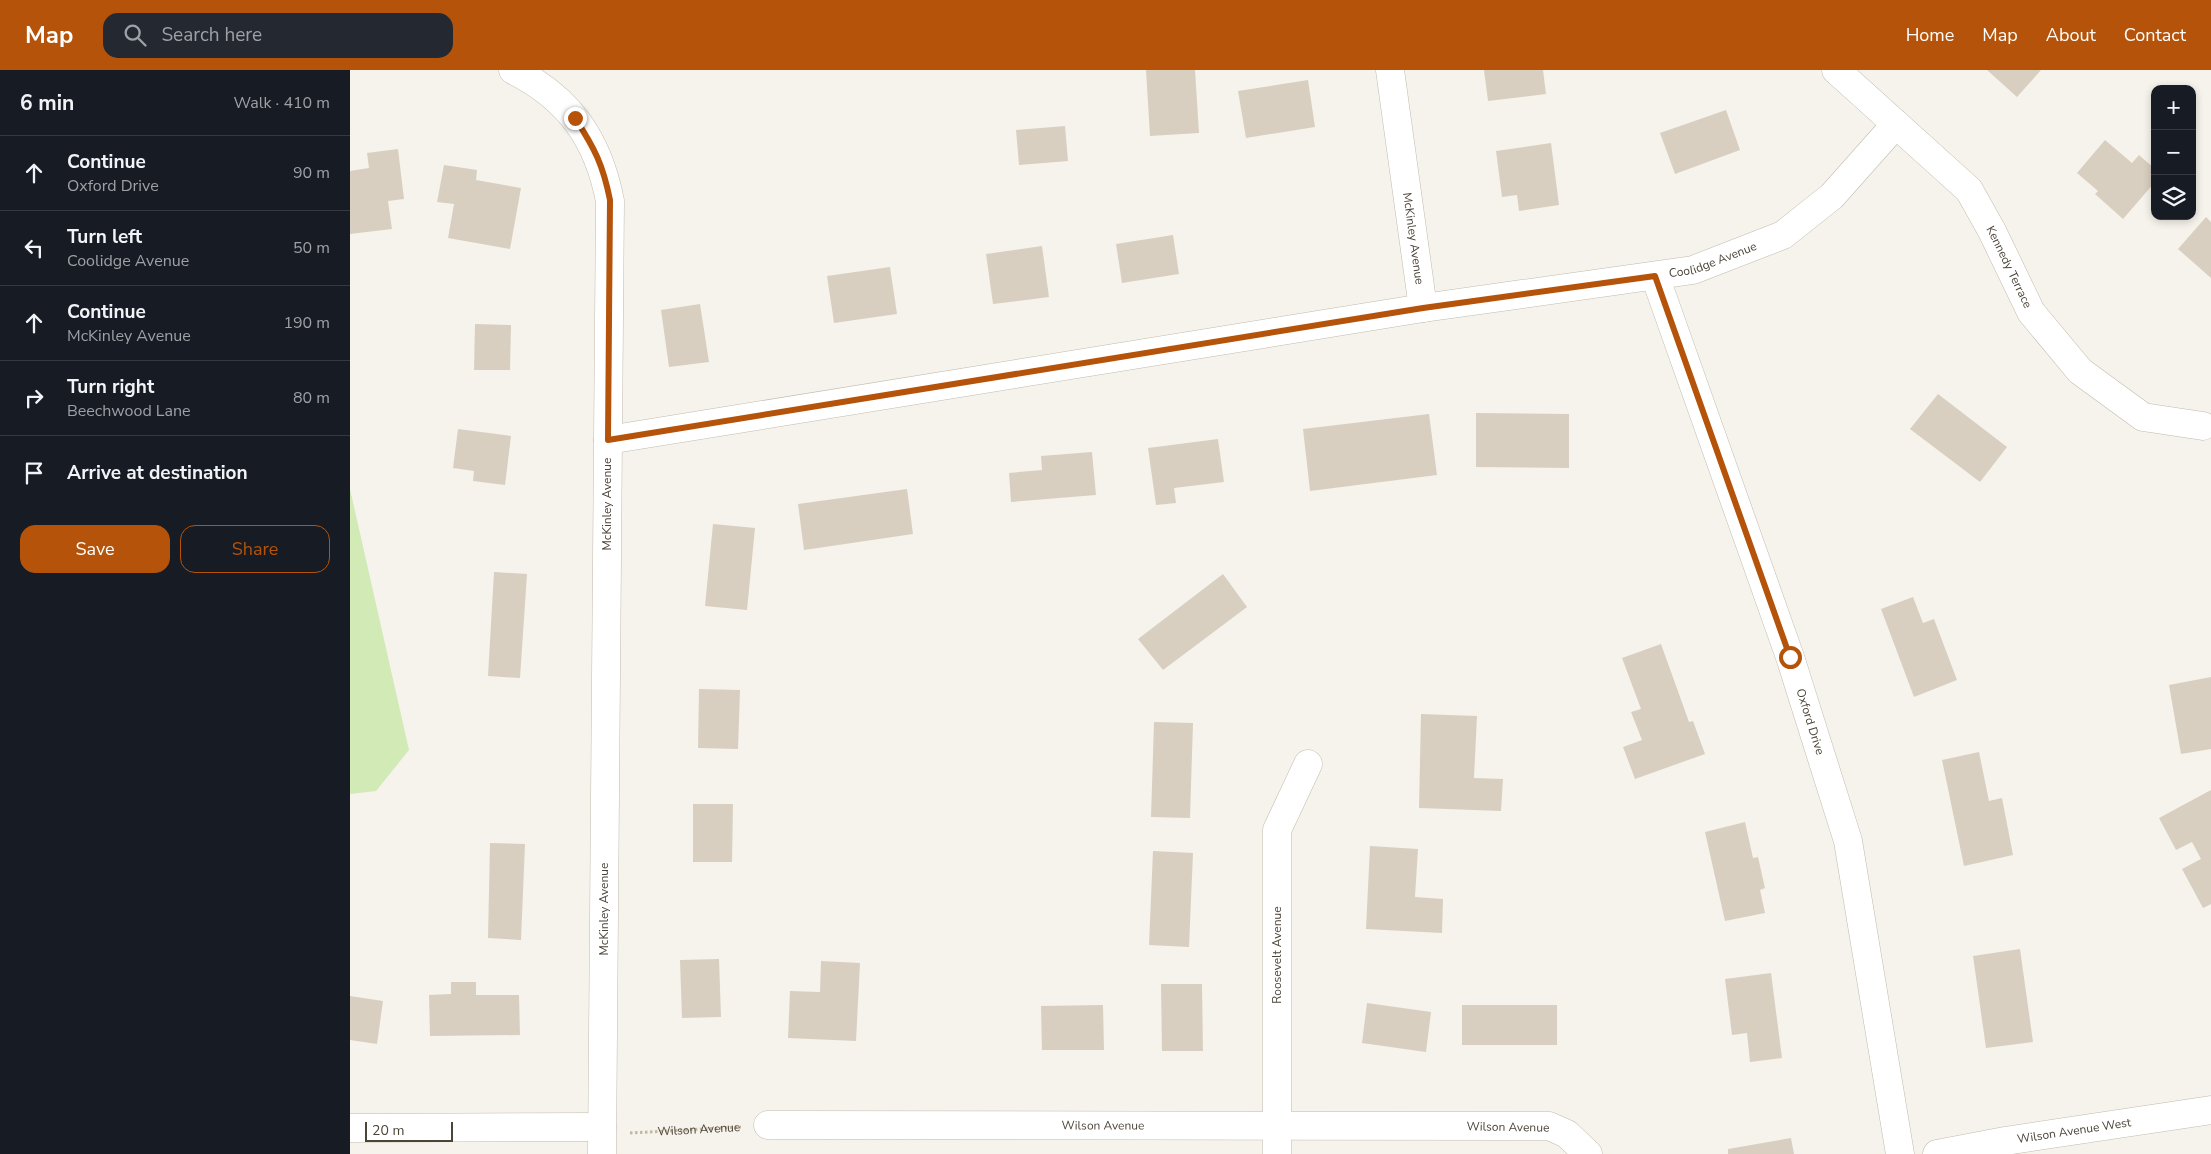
<!DOCTYPE html>
<html lang="en">
<head>
<meta charset="utf-8">
<style>
  :root { --surface:#171b24; --page:#242831; --text:#f1f3f6; --muted:#9ea1a6; --line:#363941; --accent:#b45309 }
  body { margin:0; font-family:"Nunito Sans",sans-serif; background:var(--page); color:var(--text) }
  .controls { position:absolute; right:15px; top:15px; display:grid; overflow:hidden; border-radius:10px; box-shadow:0 2px 8px #0003 }
  .controls button { width:45px; height:45px; display:grid; place-items:center; padding:0; border:0; border-bottom:1px solid var(--line); background:var(--surface); color:var(--text); font:25px sans-serif }
  .scale { position:absolute; left:15px; bottom:12px; width:88px; box-sizing:border-box; padding-left:5px; border:2px solid #4b4439; border-top:0; font-size:14px; line-height:18px; white-space:nowrap; color:#4b4439; -webkit-text-stroke:4px #fff; paint-order:stroke }
  .stop { position:absolute; width:15px; height:15px; margin:-11px; border:4px solid #b45309; border-radius:50%; background:#fff }
  .stop.end { background:#b45309; border-color:#fff; box-shadow:0 1px 5px #0008 }
  .list { margin:0; padding:0; list-style:none }
  h2 { display:flex; justify-content:space-between; align-items:center; height:65px; margin:0; padding:0 20px; font-size:21px }
  h2 small { font-size:16px; font-weight:400; color:var(--muted) }
  .list li { display:grid; grid-template-columns:32px 1fr auto; gap:15px; align-items:center; box-sizing:border-box; height:75px; padding:0 20px; border-top:1px solid var(--line) }
  .list b { display:block; font-size:19px; white-space:nowrap }
  .list p { margin:0; font-size:16px; white-space:nowrap; color:var(--muted) }
  .list em { font-size:16px; font-style:normal; color:var(--muted) }
  .actions { display:flex; gap:10px; padding:15px 20px }
  .actions a { flex:1; padding:11px 0; border:1px solid var(--accent); border-radius:15px; text-align:center; font-size:18px; color:var(--accent) }
  .actions .main { background:var(--accent); color:#fff }
  .icon { flex:none; width:28px; height:28px; fill:none; stroke:currentColor; stroke-width:2; stroke-linecap:round; stroke-linejoin:round }
  .map { position:relative; flex:none; width:1861px; height:1084px; overflow:hidden }
  header { display:flex; align-items:center; gap:30px; box-sizing:border-box; height:70px; padding:0 25px; background:var(--accent); color:#fff }
  header strong { font-size:24px }
  nav { display:flex; gap:28px; margin-inline-start:auto; font-size:18px }
  .search { width:350px; height:45px; background:var(--page); display:flex; align-items:center; gap:12px; box-sizing:border-box; padding:0 18px; border-radius:15px; color:var(--muted); font-size:19px }
  main { display:flex }
  aside { flex:1; background:var(--surface) }
  .map>svg:first-child { display:block }
</style>
</head>
<body>
<header>
<strong>Map</strong>
<div class="search"><svg class="icon" aria-label="search" viewBox="0 0 24 24"><circle cx="10" cy="10" r="6"/><path d="M15 15l6 6"/></svg>Search here</div>
<nav><a>Home</a><a>Map</a><a>About</a><a>Contact</a></nav>
</header>
<main>
<aside>
<h2>6 min<small>Walk · 410 m</small></h2>
<ul class="list">
<li><svg class="icon" aria-label="ahead" viewBox="0 0 24 24"><path d="M12 20V5M6 11l6-6 6 6"/></svg><div><b>Continue</b><p>Oxford Drive</p></div><em>90 m</em></li>
<li><svg class="icon" aria-label="left" viewBox="0 0 24 24"><path d="M17 20v-9H6M10 6l-5 5 5 5"/></svg><div><b>Turn left</b><p>Coolidge Avenue</p></div><em>50 m</em></li>
<li><svg class="icon" aria-label="ahead" viewBox="0 0 24 24"><path d="M12 20V5M6 11l6-6 6 6"/></svg><div><b>Continue</b><p>McKinley Avenue</p></div><em>190 m</em></li>
<li><svg class="icon" aria-label="right" viewBox="0 0 24 24"><path d="M7 20v-9h11M14 6l5 5-5 5"/></svg><div><b>Turn right</b><p>Beechwood Lane</p></div><em>80 m</em></li>
<li><svg class="icon" aria-label="arrive" viewBox="0 0 24 24"><path d="M6 21V4h12l-3 4 3 4H6"/></svg><div><b>Arrive at destination</b></div></li>
</ul>
<div class="actions"><a class="main">Save</a><a>Share</a></div>
</aside>
<div class="map">
<svg width="1861" height="1084" viewBox="0 0 1861 1084">
  <rect width="100%" height="100%" fill="#f6f3ec"/>
  <path fill="#d2eab5" d="M0 419 59 680 26 721 0 724Z"/>
  <path fill="#d8cfc1" d="M796 0H845L849 63 800 66Z
    M1134 0H1193L1196 24 1138 31Z
    M1637 0H1691L1667 27Z
    M958 10 965 57 896 68 888 21Z
    M1376 40 1390 80 1325 104 1310 63Z
    M715 56 718 91 669 95 666 60Z
    M1755 70 1782 93 1789 85 1805 99V112L1773 149 1745 124 1748 121 1727 103Z
    M1201 73 1209 135 1169 141 1167 125 1152 127 1146 81Z
    M48 79 54 129 38 131 42 159 0 164V101L19 98 17 83Z
    M94 95 127 100 126 110 171 118 160 179 98 168 104 134 87 132Z
    M1856 147 1861 152V208L1828 179Z
    M823 165 829 204 772 213 766 174Z
    M692 176 699 227 643 234 636 184Z
    M540 197 547 244 484 253 477 206Z
    M350 234 359 292 319 297 311 240Z
    M125 254 161 255 160 300H124Z
    M1588 324 1657 377 1630 412 1560 359Z
    M1126 343 1219 344V398L1126 397Z
    M1079 344 1087 405 960 421 953 359Z
    M108 359 161 366 155 415 123 411 124 401 103 398Z
    M868 369 874 412 824 418 826 433 806 435 798 378Z
    M742 382 746 425 661 432 659 403 692 400 691 386Z
    M557 419 563 464 454 480 448 434Z
    M363 454 405 458 397 540 355 536Z
    M144 502 177 504 170 608 138 606Z
    M873 504 897 537 813 600 788 569Z
    M1563 527 1573 553 1584 549 1607 610 1564 627 1531 539Z
    M1311 574 1339 652 1343 651 1355 684 1285 709 1273 677 1292 670 1281 642 1291 639 1272 588Z
    M1861 607V679L1831 684 1819 615Z
    M349 619 390 620 388 679 348 678Z
    M1071 644 1127 646 1124 708 1153 709 1151 741 1069 738Z
    M804 652 843 653 840 748 801 747Z
    M1629 682 1639 731 1652 728 1663 785 1614 796 1592 690Z
    M1861 720V834L1853 838 1832 799 1851 789 1842 772 1826 780 1809 748Z
    M343 734H383L382 792H343Z
    M1395 752 1403 788 1408 787 1415 818 1410 820 1415 843 1375 851 1355 762Z
    M140 773 175 774 171 870 138 868Z
    M1020 776 1068 779 1065 827 1093 829 1092 863 1016 859Z
    M803 781 843 783 839 877 799 875Z
    M1670 879 1683 972 1636 978 1623 886Z
    M369 889 371 947 332 948 330 890Z
    M471 891 510 893 506 971 438 968 440 921 470 922Z
    M1421 903 1432 988 1400 992 1397 963 1382 965 1375 909Z
    M101 912H126V925H169L170 965 80 966 79 925 101 924Z
    M811 914H852L853 981H812Z
    M0 926 33 931 27 974 0 970Z
    M1017 933 1081 942 1076 982 1012 973Z
    M753 935 754 980H692L691 936Z
    M1112 935H1207V975H1112Z
    M1441 1068 1444 1084H1378V1079Z"/>
  <g fill="none" stroke-linecap="round" stroke-linejoin="round">
    <g stroke="#c2bbae" stroke-width="29">
      <g id="minor">
        <path d="M163 0C219 28 248 69 260 131L252 1084"/>
        <path id="s2" d="M1040 0 1073 238"/>
        <path id="s3" d="M1486 0 1619 120 1642 161 1681 242 1730 301 1793 347 1853 356"/>
        <path id="s4" d="M1305 206 1440 587 1498 771 1550 1084"/>
        <path id="s5" d="M258 370 1073 238 1343 200 1433 165 1482 126 1546 54"/>
        <path id="s6" d="M418 1055 1199 1056 1217 1064 1238 1084"/>
        <path d="M0 1058 252 1057"/>
        <path d="M927 1084V760L958 694"/>
        <path id="s7" d="M1587 1084 1655 1071 1861 1040"/>
      </g>
    </g>
    <path stroke="#c4b79f" stroke-width="3" stroke-dasharray="2.5 2.5" stroke-linecap="butt" id="s1" d="M280 1063 391 1057"/>
    <use href="#minor" stroke="#fff" stroke-width="28"/>
  </g>
  <g fill="none" stroke-linecap="round" stroke-linejoin="round">
    <path stroke="#b45309" stroke-width="6" d="M225 48C245 79 253 95 260 130L258 370 1073 238 1305 206 1440 587"/>
  </g>
  <g text-anchor="middle" stroke-width="4" stroke-linejoin="round" paint-order="stroke">
    <g font-size="12" fill="#4b4439" stroke="#fff">
      <text dy="4" stroke="none"><textPath href="#s2" startOffset="170">McKinley Avenue</textPath></text>
      <text dy="4" stroke="none"><textPath href="#s5" startOffset="1120">Coolidge Avenue</textPath></text>
      <text dy="4" stroke="none"><textPath href="#s3" startOffset="266">Kennedy Terrace</textPath></text>
      <text transform="translate(257 434) rotate(-90)" y="4">McKinley Avenue</text>
      <text dy="4" stroke="none"><textPath href="#s4" startOffset="472">Oxford Drive</textPath></text>
      <text transform="translate(254 839) rotate(-90)" y="4">McKinley Avenue</text>
      <text transform="translate(927 885) rotate(-90)" y="4">Roosevelt Avenue</text>
      <text dy="4" stroke="none"><textPath href="#s6" startOffset="335">Wilson Avenue</textPath></text>
      <text transform="translate(1158 1057) rotate(1)" y="4">Wilson Avenue</text>
      <text dy="4" stroke="none"><textPath href="#s1" startOffset="69">Wilson Avenue</textPath></text>
      <text dy="4" stroke="none"><textPath href="#s7" startOffset="139">Wilson Avenue West</textPath></text>
    </g>
  </g>
</svg>
<div class="controls">
<button>+</button>
<button>−</button>
<button><svg class="icon" aria-label="layers" viewBox="0 0 24 24"><path d="M12 4l9 5-9 5-9-5zM3 14l9 5 9-5"/></svg></button>
</div>
<div class="scale">20 m</div>
<div class="stop" style="left:1440px;top:587px"></div>
<div class="stop end" style="left:225px;top:48px"></div>
</div>
</main>
</body>
</html>
